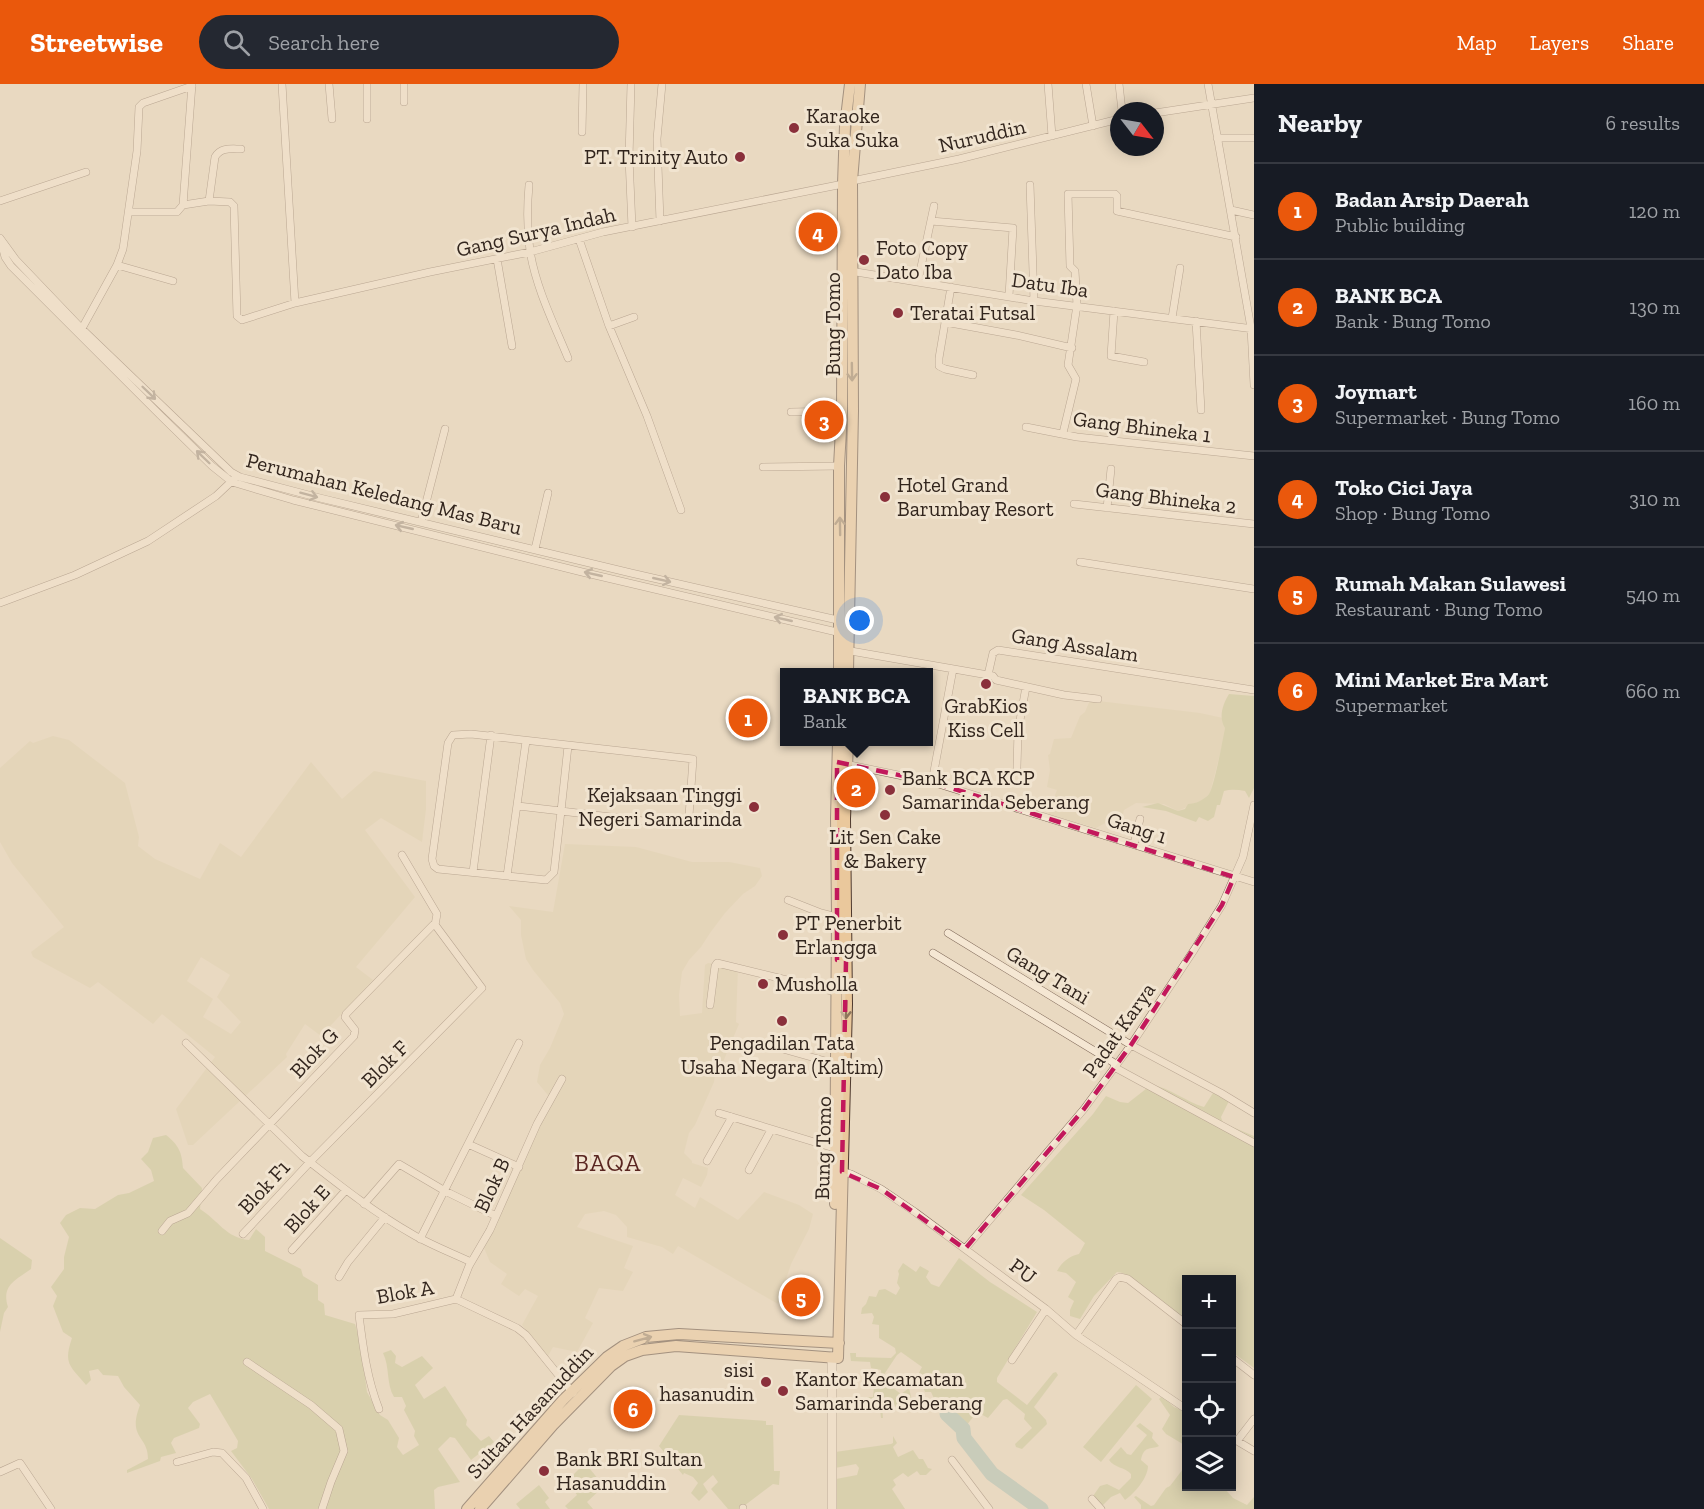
<!DOCTYPE html>
<html lang="en">
<head>
<meta charset="utf-8">
<style>
  :root { --surface:#171b24; --page:#242831; --text:#f1f3f6; --muted:#9ea1a6; --line:#363941; --accent:#ea580c }
  body { margin:0; font-family:"Zilla Slab",serif; background:var(--page); color:var(--text) }
  .controls { position:absolute; right:18px; bottom:18px; display:grid; overflow:hidden; border-radius:0px; box-shadow:0 3px 15px #0003 }
  .controls button { width:54px; height:54px; display:grid; place-items:center; padding:0; border:0; border-bottom:2px solid var(--line); background:var(--surface); color:var(--text); font:30px sans-serif }
  .compass { position:absolute; left:1110px; top:18px; width:54px; height:54px; border-radius:50%; background:var(--surface); box-shadow:0 3px 15px #0003; rotate:121deg }
  .you { position:absolute; left:860px; top:537px; width:21px; height:21px; margin:-15px; border:4px solid #fff; border-radius:50%; background:#1a73e8; box-shadow:0 0 0 9px #1a73e833 }
  .badge { display:grid; place-items:center; width:39px; height:39px; border-radius:50%; background:var(--accent); color:#fff; font-size:20px; font-weight:700 }
  .pin { position:absolute; translate:-50% -50%; border:3px solid #fff; box-shadow:0 2px 6px #0006 }
  .popup { position:absolute; left:780px; top:584px; width:153px; height:78px; box-sizing:border-box; display:grid; place-content:center; border-radius:0px; background:var(--surface); filter:drop-shadow(0 2px 4px #0005); font-size:20px; white-space:nowrap; color:var(--muted) }
  .popup b { font-size:22px; color:var(--text) }
  .popup::after { content:''; position:absolute; left:50%; top:100%; margin-left:-12px; border:12px solid transparent; border-top-color:var(--surface) }
  .list { margin:0; padding:0; list-style:none }
  h2 { display:flex; justify-content:space-between; align-items:center; height:78px; margin:0; padding:0 24px; font-size:26px }
  h2 small { font-size:20px; font-weight:400; color:var(--muted) }
  .list li { display:grid; grid-template-columns:39px 1fr auto; gap:18px; align-items:center; box-sizing:border-box; height:96px; padding:0 24px; border-top:2px solid var(--line) }
  .list b { display:block; font-size:22px; white-space:nowrap }
  .list p { margin:0; font-size:20px; white-space:nowrap; color:var(--muted) }
  .list em { font-size:20px; font-style:normal; color:var(--muted) }
  .icon { flex:none; width:33px; height:33px; fill:none; stroke:currentColor; stroke-width:2; stroke-linecap:round; stroke-linejoin:round }
  .map { position:relative; flex:none; width:1254px; height:1425px; overflow:hidden }
  header { display:flex; align-items:center; gap:36px; box-sizing:border-box; height:84px; padding:0 30px; background:var(--accent); color:#fff }
  header strong { font-size:28px }
  nav { display:flex; gap:33px; margin-inline-start:auto; font-size:21px }
  .search { width:420px; height:54px; background:var(--page); display:flex; align-items:center; gap:15px; box-sizing:border-box; padding:0 21px; border-radius:33px; color:var(--muted); font-size:22px }
  main { display:flex }
  aside { flex:1; background:var(--surface) }
  .map>svg:first-child { display:block }
</style>
</head>
<body>
<header>
<strong>Streetwise</strong>
<div class="search"><svg class="icon" aria-label="search" viewBox="0 0 24 24"><circle cx="10" cy="10" r="6"/><path d="M15 15l6 6"/></svg>Search here</div>
<nav><a>Map</a><a>Layers</a><a>Share</a></nav>
</header>
<main>
<div class="map">
<svg width="1254" height="1425" viewBox="0 0 1254 1425">
  <rect width="100%" height="100%" fill="#e9d9c1"/>
  <path fill="#ded1af" fill-rule="evenodd" d="M1090 616 1200 629 1223 634 1225 644 1224 654 1210 709 1204 715 1178 727 1164 720 1136 719 1124 726 1120 741 1107 738 1096 744 1048 730 1057 706 1047 703 1050 686 1048 671 1050 670 1054 655 1071 654 1080 632 1085 628Z
    M53 652 69 656 125 699 139 753 138 762 155 775 200 795 220 759 241 773 311 678 342 715 374 687 426 697V725L422 758 381 734 365 746 415 813 356 883 373 896 321 952 305 940 286 970 287 973 193 1061H188L176 1025 215 973 162 930 153 940 98 898 90 904 33 873 31 868 64 843 12 779 0 758V684L30 657 33 659ZM201 873 230 891 217 913 241 938 231 950 203 933 213 915 187 897Z
    M565 760 636 763 692 778H729L760 784 762 792 755 802 743 810 725 829 710 849 701 863 689 876 682 888 679 911 680 932 702 929 705 881 708 879 738 883 736 938 739 940 723 978 717 976 714 998 695 1041 689 1049 684 1069 692 1077V1079L708 1084 707 1091 701 1103 683 1094 675 1111 695 1124 700 1113 738 1136 764 1108 799 1121 813 1130 809 1145 791 1180 778 1220 678 1162 673 1170 662 1163 627 1153V1143L616 1131 604 1127 585 1130 577 1143 633 1162 624 1184 633 1188 623 1207 599 1204 585 1234 593 1239 577 1268 553 1263 548 1272 522 1241 538 1212 525 1205 519 1212 501 1200 507 1190 490 1178 484 1164 552 1016 537 998 540 981 550 964 564 930 560 919 533 886 526 875 521 851V836L509 822 553 828Z"/>
  <path fill="#c6c696" d="M1229 610 1254 612V704L1249 714 1245 707C1238 706 1231 705 1224 707L1220 721H1217L1214 733 1208 737 1199 733 1196 738 1166 727 1142 723 1158 719 1178 727 1185 725 1188 720C1195 720 1204 716 1209 710 1214 703 1223 655 1225 644 1218 633 1223 620 1229 610Z
    M1151 1001C1169 1003 1186 1018 1204 1023L1213 1009 1229 1017 1221 1033 1223 1039 1254 1052V1284L1232 1268V1196H1186V1237L1123 1189 1117 1188 1094 1212 1080 1235 1070 1232V1226L1074 1217 1068 1213 1076 1198 1066 1189 1057 1187C1062 1178 1069 1172 1079 1170L1085 1159 1044 1126 1021 1111 1093 1030 1106 1012 1120 1018 1128 1019Z
    M166 1051C179 1061 182 1069 183 1084L202 1104 200 1125C218 1136 226 1154 249 1156L256 1145 265 1153V1167L301 1185 303 1192 318 1201V1216L324 1220 325 1231 355 1240 361 1261 367 1308 380 1331 388 1336 399 1354 397 1363 403 1371 419 1361 414 1352 415 1347 404 1326 406 1322 402 1313H394C386 1300 390 1283 383 1269L391 1266 396 1272 395 1279 402 1283 422 1272 433 1284 415 1301 424 1315 445 1302 467 1336 466 1341 481 1357 489 1352 494 1358 471 1376 455 1354 450 1353 438 1365 460 1398 438 1403 434 1406 435 1425H269L252 1395 231 1367 237 1364 238 1357 210 1310 193 1318 188 1324 200 1340 199 1344 174 1354 171 1359 176 1369 161 1373 160 1377 127 1389V1386L148 1375C148 1351 127 1355 140 1321L124 1303 118 1292 103 1291 98 1285 89 1287 91 1296 86 1301C70 1282 63 1280 72 1254L63 1248 53 1222 57 1212 51 1203 64 1185V1173L69 1153 60 1139 66 1131 80 1124 95 1125 118 1111 129 1109 154 1097 151 1086 141 1075 148 1068 153 1054Z
    M0 1154 32 1176 31 1185C16 1196 1 1201 8 1223L4 1229 0 1248Z
    M959 1174 990 1198 1037 1228 997 1294V1298L1027 1321 1053 1289 1056 1288 1058 1291 1034 1323 1046 1336 1047 1340 1022 1365 1016 1363 1015 1360 1032 1344 1024 1335 1025 1330 1007 1315 1003 1316 988 1334 977 1328 966 1342C956 1339 948 1330 942 1321H937L931 1308H925L921 1298 913 1300 922 1283 901 1268 897 1271 881 1295 901 1310 909 1304 913 1321 896 1323 894 1320 882 1322 883 1334H881L880 1325 877 1321 851 1325 850 1314 852 1313H873L874 1303C879 1298 882 1293 881 1286L871 1284 870 1278 851 1277 850 1269H856V1273L891 1274 896 1269 895 1264 879 1254V1241L872 1240 874 1233 872 1229 861 1230 862 1224 866 1220 869 1212 876 1213 879 1206 885 1205 896 1211 900 1204 897 1199 899 1190 898 1187 903 1179 916 1188 920 1182 929 1187 926 1193 931 1200 939 1203Z
    M1136 1301 1152 1315 1101 1378 1083 1363Z
    M1162 1312 1174 1323 1186 1328V1362L1166 1350 1162 1345 1170 1331 1159 1315Z
    M679 1331 766 1337V1341H773L774 1387H780L779 1401 773 1400 740 1425H728L711 1405 718 1398 713 1391 703 1400 708 1408 699 1417 691 1409 698 1399 693 1393 684 1389 683 1391 659 1362Z
    M1140 1339 1153 1349 1152 1354 1159 1362C1151 1366 1144 1361 1141 1376L1148 1382C1148 1394 1134 1410 1125 1416L1120 1409 1111 1413 1101 1423 1093 1412 1100 1402 1107 1400 1119 1406 1131 1394V1390C1125 1383 1114 1384 1109 1376L1121 1363 1127 1370 1131 1371 1147 1351 1136 1342Z
    M893 1352 897 1359 893 1363 898 1373 913 1366 919 1375H923L928 1384 932 1385 926 1391H920L917 1387 908 1393 903 1389 893 1396 896 1401 892 1405 905 1425H834L836 1395 857 1391 859 1384 856 1380 835 1384V1368L891 1360 893 1359Z
    M585 1379 604 1402 587 1418 593 1425H568L565 1422 577 1411 567 1397Z
    M1186 1381V1402L1227 1403 1226 1406 1233 1414 1247 1421 1254 1413V1425H1141V1421L1134 1413 1136 1412 1151 1422 1154 1421 1166 1404 1170 1402Z
    M539 1401 549 1414 545 1418 550 1425H520L516 1420Z"/>
  <g fill="none" stroke-linecap="round" stroke-linejoin="round">
    <path stroke="#a3bcb2" stroke-width="15" d="M947 1330 963 1345 964 1354 992 1390 1041 1425"/>
    <g stroke="#816a5a" stroke-width="8">
      <path id="minor" d="M192 0 183 121 209 117 215 73C221 63 231 65 241 65
        M282 0 295 219
        M329 0 332 35
        M367 0V35
        M404 0V18
        M631 0 629 74 632 143
        M1048 0 1052 52
        M1086 0 1093 42
        M1119 0 1122 27
        M1208 0 1251 244 1254 301
        M1155 29 1254 14
        M582 48 583 0
        M1217 54H1254
        M852 97 959 75 1119 35
        M529 101C527 123 527 145 530 167 536 204 554 240 568 274
        M1030 101 1034 217
        M0 117 86 88
        M209 117 230 118 234 122 237 232 242 236 295 219 430 188 530 168 603 148 843 100
        M1231 126 1254 131
        M130 128H177L183 121
        M660 137 657 55 662 0
        M931 137 1013 144 1009 212
        M579 155 609 242 647 332 681 426
        M497 175 512 262
        M117 181 173 197
        M850 187 1034 217 1254 245
        M918 197 934 122
        M951 203 939 274V282L945 285 973 291
        M1114 227 1111 272 1144 278
        M1172 234 1180 184
        M1196 237 1201 326
        M945 238 1016 251 1072 264
        M609 242 634 233
        M80 248 117 181 123 165 137 67 139 23 143 19 192 2
        M791 328 842 327
        M1026 343 1077 353 1254 372
        M1063 349 1076 295 1068 281 1077 221 1075 187 1070 182 1068 110H1115L1117 112V127L1236 153
        M763 383 839 382
        M1074 420 1254 440
        M1107 424 1111 385
        M421 438 445 345
        M535 465 548 409
        M1080 478 1254 505
        M0 519 75 491 148 457 216 412 234 395
        M841 549 582 488 293 416 232 398 212 382 160 331 11 182 5 173 0 154 16 176 82 245 231 388 240 393 320 414 631 489 842 537
        M845 566 988 591 993 569 998 566 1254 606
        M988 591 993 592 996 596 1064 611 1098 615
        M471 650 693 675 689 732 685 738 677 741 561 727 554 788 546 796 438 785 434 782 432 775 448 659 453 651Z
        M845 680 932 698 1254 798
        M1017 683 1018 647 1026 603
        M932 698 953 585
        M518 722 561 727 568 662
        M1134 760 1140 735
        M402 771 437 830 435 841
        M473 788 491 651
        M507 792 526 657
        M788 816 821 829 837 833
        M948 849 1131 961 1221 1009 1254 1029
        M933 869 1116 980
        M710 921 715 882 717 879 836 908
        M186 959 302 1072C338 1100 373 1128 412 1150 431 1161 452 1169 471 1178
        M765 960 836 980
        M1114 983 1254 1059
        M719 1029 834 1064
        M468 1060 519 1083
        M707 1077 732 1033
        M749 1086 771 1046
        M840 1087 851 1090 881 1105 915 1128 1046 1225 1076 1251 1186 1325
        M364 1120 399 1080 445 1107 496 1132
        M162 1147 170 1137 188 1129 217 1095 354 952 355 946 345 933 346 930 433 841 436 842 482 904 310 1078 243 1150
        M420 1155 519 959
        M965 1165 1084 1025 1131 961 1194 866 1222 821 1243 773 1254 721
        M292 1166 346 1106
        M339 1193 348 1178 385 1133
        M456 1215 469 1182 490 1146 537 1040 562 995
        M456 1215 517 1244 526 1251 573 1309
        M1076 1251 1116 1195 1120 1193 1128 1195 1186 1240
        M1232 1274 1254 1291
        M1012 1276 1046 1225
        M247 1278 311 1321 339 1345 344 1367 331 1398 322 1425
        M379 1325C367 1295 363 1263 359 1231L393 1230 456 1215
        M1232 1354 1254 1367
        M1237 1357 1254 1335
        M952 1376 989 1425
        M177 1378 213 1368 222 1369 246 1394 263 1425
        M0 1388 20 1379 51 1425
        M1092 1415 1101 1425
        M743 1425V1424"/>
    </g>
    <g stroke="#816a5a" stroke-width="10">
      <path id="tertiary" d="M832 1273V1425"/>
    </g>
    <g stroke="#4f3a2f" stroke-width="12">
      <path id="primary" d="M839 588V382L842 327 843 100 845 42 850 0
        M848 588 853 327 852 97 860 0
        M835 1120 837 833 836 734 838 658
        M467 1425 563 1316 607 1273 623 1262 646 1253 679 1250 839 1259
        M480 1425 553 1341 611 1282 625 1272 642 1266 676 1262 838 1274 847 920 845 735 848 658"/>
    </g>
    <use href="#minor" stroke="#f5e7d3" stroke-width="7"/>
    <use href="#tertiary" stroke="#f5e7d3" stroke-width="9"/>
    <use href="#primary" stroke="#eac89c" stroke-width="10"/>
  </g>
  <defs><path id="oneway-shaft" d="M-6 0H5M1.5-3L5.5 0L1.5 3" fill="none" stroke-width="1.6" stroke-linecap="round" stroke-linejoin="round" transform="scale(1.5)"/></defs>
  <g stroke="#8e765c">
    <use href="#oneway-shaft" transform="translate(852 288) rotate(89)"/>
    <use href="#oneway-shaft" transform="translate(840 442) rotate(-91)"/>
    <use href="#oneway-shaft" transform="translate(846 926) rotate(91)"/>
    <use href="#oneway-shaft" transform="translate(643 1255) rotate(-15)"/>
  </g>
  <g stroke="#948678">
    <use href="#oneway-shaft" transform="translate(149 309) rotate(44)"/>
    <use href="#oneway-shaft" transform="translate(203 373) rotate(-136)"/>
    <use href="#oneway-shaft" transform="translate(309 411) rotate(15)"/>
    <use href="#oneway-shaft" transform="translate(404 443) rotate(-167)"/>
    <use href="#oneway-shaft" transform="translate(593 490) rotate(-167)"/>
    <use href="#oneway-shaft" transform="translate(662 496) rotate(13)"/>
    <use href="#oneway-shaft" transform="translate(783 535) rotate(-167)"/>
  </g>
  <path d="M0 0H1254V1425H0ZM837 678 932 698 1234 793 1222 821 1131 961 1084 1025 965 1165 881 1105 842 1088 846 877 837 876Z" fill="#e9d9c1" fill-opacity=".55" fill-rule="evenodd"/>
  <path fill="none" stroke="#c2185b" stroke-width="4.5" stroke-dasharray="12 8" stroke-linejoin="round" d="M837 678 932 698 1234 793 1222 821 1131 961 1084 1025 965 1165 881 1105 842 1088 846 877 837 876Z"/>
  <g fill="#8a303b" stroke="#f1e4d0" stroke-width="2">
    <circle cx="794" cy="44" r="6"/>
    <circle cx="740" cy="73" r="6"/>
    <circle cx="864" cy="176" r="6"/>
    <circle cx="898" cy="229" r="6"/>
    <circle cx="885" cy="413" r="6"/>
    <circle cx="986" cy="600" r="6"/>
    <circle cx="890" cy="706" r="6"/>
    <circle cx="754" cy="723" r="6"/>
    <circle cx="885" cy="731" r="6"/>
    <circle cx="783" cy="851" r="6"/>
    <circle cx="763" cy="900" r="6"/>
    <circle cx="782" cy="937" r="6"/>
    <circle cx="766" cy="1298" r="6"/>
    <circle cx="783" cy="1307" r="6"/>
    <circle cx="544" cy="1387" r="6"/>
  </g>
  <g text-anchor="middle" stroke-width="6" stroke-linejoin="round" paint-order="stroke">
    <g font-size="21" fill="#32251d" stroke="#f1e4d0" text-anchor="start">
      <text x="806" y="39">Karaoke<tspan x="806" dy="24">Suka Suka</tspan></text>
      <text x="728" y="80" text-anchor="end">PT. Trinity Auto</text>
      <text x="876" y="171">Foto Copy<tspan x="876" dy="24">Dato Iba</tspan></text>
      <text x="910" y="236">Teratai Futsal</text>
      <text x="897" y="408">Hotel Grand<tspan x="897" dy="24">Barumbay Resort</tspan></text>
      <text x="986" y="629" text-anchor="middle">GrabKios<tspan x="986" dy="24">Kiss Cell</tspan></text>
      <text x="902" y="701">Bank BCA KCP<tspan x="902" dy="24">Samarinda Seberang</tspan></text>
      <text x="742" y="718" text-anchor="end">Kejaksaan Tinggi<tspan x="742" dy="24">Negeri Samarinda</tspan></text>
      <text x="885" y="760" text-anchor="middle">Lit Sen Cake<tspan x="885" dy="24">&amp; Bakery</tspan></text>
      <text x="795" y="846">PT Penerbit<tspan x="795" dy="24">Erlangga</tspan></text>
      <text x="775" y="907">Musholla</text>
      <text x="782" y="966" text-anchor="middle">Pengadilan Tata<tspan x="782" dy="24">Usaha Negara (Kaltim)</tspan></text>
      <text x="754" y="1293" text-anchor="end">sisi<tspan x="754" dy="24">hasanudin</tspan></text>
      <text x="795" y="1302">Kantor Kecamatan<tspan x="795" dy="24">Samarinda Seberang</tspan></text>
      <text x="556" y="1382">Bank BRI Sultan<tspan x="556" dy="24">Hasanuddin</tspan></text>
    </g>
    <g font-size="21" fill="#32251d" stroke="#f1e4d0">
      <text transform="translate(982 52) rotate(-13)" y="7">Nuruddin</text>
      <text transform="translate(536 148) rotate(-13)" y="7">Gang Surya Indah</text>
      <text transform="translate(1050 201) rotate(8)" y="7">Datu Iba</text>
      <text transform="translate(833 240) rotate(-90)" y="7">Bung Tomo</text>
      <text transform="translate(1142 343) rotate(7)" y="7">Gang Bhineka 1</text>
      <text transform="translate(384 410) rotate(14)" y="7">Perumahan Keledang Mas Baru</text>
      <text transform="translate(1166 414) rotate(7)" y="7">Gang Bhineka 2</text>
      <text transform="translate(1075 561) rotate(9)" y="7">Gang Assalam</text>
      <text transform="translate(1137 744) rotate(18)" y="7">Gang 1</text>
      <text transform="translate(1048 891) rotate(31)" y="7">Gang Tani</text>
      <text transform="translate(1119 946) rotate(-55)" y="7">Padat Karya</text>
      <text transform="translate(314 969) rotate(-47)" y="7">Blok G</text>
      <text transform="translate(385 980) rotate(-45)" y="7">Blok F</text>
      <text transform="translate(823 1064) rotate(-89)" y="7">Bung Tomo</text>
      <text transform="translate(492 1101) rotate(-65)" y="7">Blok B</text>
      <text transform="translate(264 1103) rotate(-47)" y="7">Blok F1</text>
      <text transform="translate(307 1125) rotate(-48)" y="7">Blok E</text>
      <text transform="translate(1023 1187) rotate(37)" y="7">PU</text>
      <text transform="translate(405 1208) rotate(-10)" y="7">Blok A</text>
      <text transform="translate(530 1328) rotate(-47)" y="7">Sultan Hasanuddin</text>
    </g>
    <g font-size="24" letter-spacing="1.5" fill="#5a2621" stroke="#f1e4d0">
      <text x="608" y="1087">BAQA</text>
    </g>
  </g>
</svg>
<div class="controls">
<button>+</button>
<button>−</button>
<button><svg class="icon" aria-label="locate" viewBox="0 0 24 24"><circle cx="12" cy="12" r="6"/><path d="M12 2v4M12 18v4M2 12h4M18 12h4"/></svg></button>
<button><svg class="icon" aria-label="layers" viewBox="0 0 24 24"><path d="M12 4l9 5-9 5-9-5zM3 14l9 5 9-5"/></svg></button>
</div>
<svg class="compass" viewBox="-18 -18 36 36"><path d="M0-13l5 13h-10z" fill="#e53935"/><path d="M0 13l5-13h-10z" fill="#9ea1a6"/></svg>
<div class="you"></div>
<div class="pin badge" style="left:748px;top:634px">1</div>
<div class="pin badge" style="left:856px;top:704px">2</div>
<div class="popup"><b>BANK BCA</b>Bank</div>
<div class="pin badge" style="left:824px;top:336px">3</div>
<div class="pin badge" style="left:818px;top:148px">4</div>
<div class="pin badge" style="left:801px;top:1213px">5</div>
<div class="pin badge" style="left:633px;top:1325px">6</div>
</div>
<aside>
<h2>Nearby<small>6 results</small></h2>
<ul class="list">
<li><span class="badge">1</span><div><b>Badan Arsip Daerah</b><p>Public building</p></div><em>120 m</em></li>
<li><span class="badge">2</span><div><b>BANK BCA</b><p>Bank · Bung Tomo</p></div><em>130 m</em></li>
<li><span class="badge">3</span><div><b>Joymart</b><p>Supermarket · Bung Tomo</p></div><em>160 m</em></li>
<li><span class="badge">4</span><div><b>Toko Cici Jaya</b><p>Shop · Bung Tomo</p></div><em>310 m</em></li>
<li><span class="badge">5</span><div><b>Rumah Makan Sulawesi</b><p>Restaurant · Bung Tomo</p></div><em>540 m</em></li>
<li><span class="badge">6</span><div><b>Mini Market Era Mart</b><p>Supermarket</p></div><em>660 m</em></li>
</ul>
</aside>
</main>
</body>
</html>
